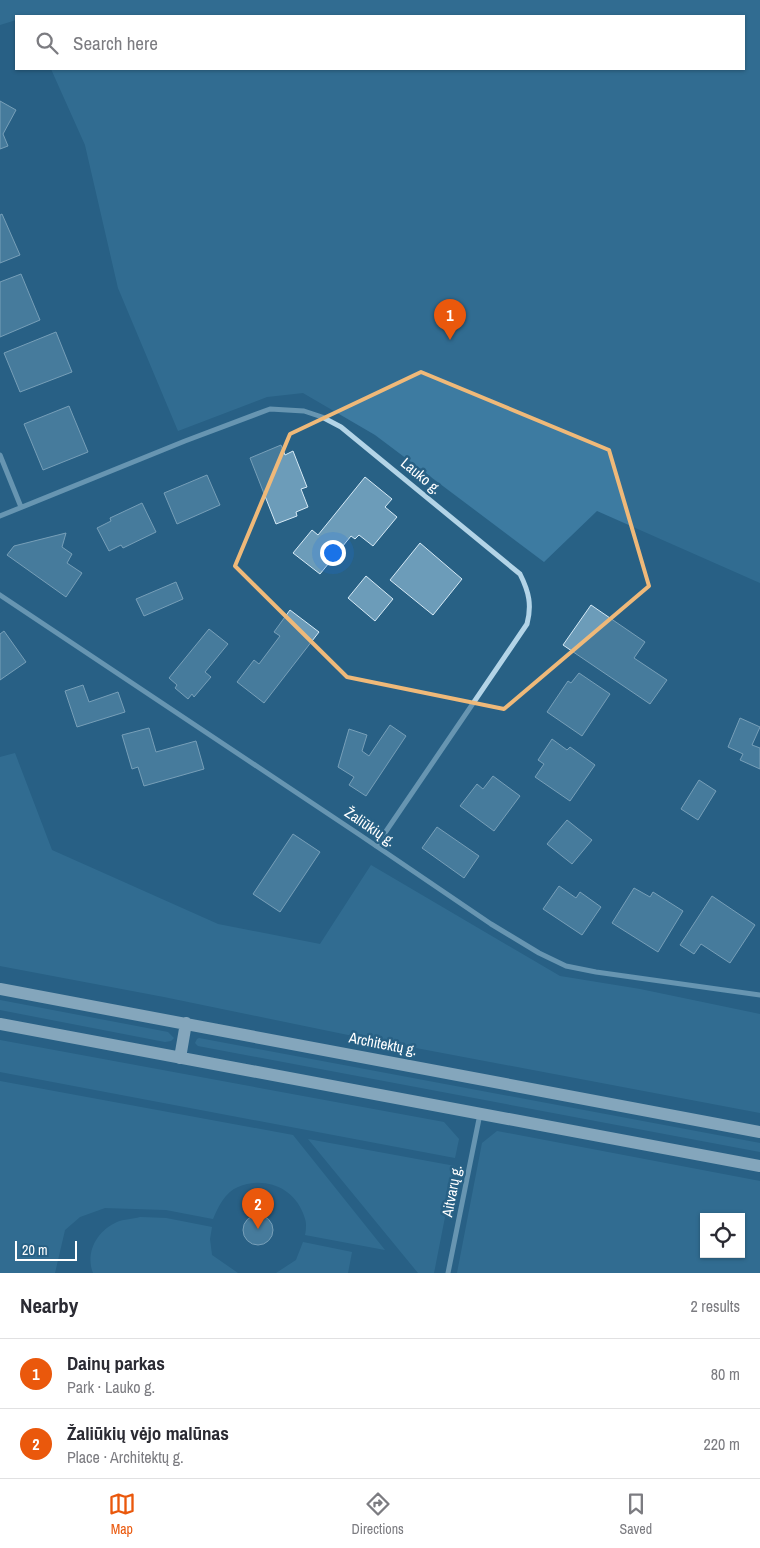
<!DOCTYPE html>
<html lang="en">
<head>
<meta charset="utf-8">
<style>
  :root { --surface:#fff; --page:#f7f7f7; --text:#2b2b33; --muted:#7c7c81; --line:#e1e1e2; --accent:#ea580c }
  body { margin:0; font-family:"Archivo Narrow",sans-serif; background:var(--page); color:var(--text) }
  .controls { position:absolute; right:15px; bottom:15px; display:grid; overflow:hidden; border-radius:0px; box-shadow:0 1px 4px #0004 }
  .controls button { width:45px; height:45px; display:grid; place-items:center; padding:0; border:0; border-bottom:1px solid var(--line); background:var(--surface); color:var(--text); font:25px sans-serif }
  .scale { position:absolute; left:15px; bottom:12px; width:62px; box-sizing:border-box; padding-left:5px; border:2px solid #fff; border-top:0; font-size:14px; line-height:18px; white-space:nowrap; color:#fff; -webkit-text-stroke:4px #286185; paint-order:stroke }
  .you { position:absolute; left:332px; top:552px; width:18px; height:18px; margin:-12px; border:4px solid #fff; border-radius:50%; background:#1a73e8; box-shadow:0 0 0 8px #1a73e833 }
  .badge { display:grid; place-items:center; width:32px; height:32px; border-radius:50%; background:var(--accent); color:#fff; font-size:16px; font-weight:700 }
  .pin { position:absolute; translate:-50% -41px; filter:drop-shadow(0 1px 2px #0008) }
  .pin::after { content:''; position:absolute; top:26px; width:18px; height:15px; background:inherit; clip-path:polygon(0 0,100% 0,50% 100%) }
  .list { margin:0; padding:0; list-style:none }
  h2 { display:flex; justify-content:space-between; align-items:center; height:65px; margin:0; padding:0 20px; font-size:21px }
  h2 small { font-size:16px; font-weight:400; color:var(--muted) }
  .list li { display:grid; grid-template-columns:32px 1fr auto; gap:15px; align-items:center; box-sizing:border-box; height:70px; padding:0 20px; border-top:1px solid var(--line) }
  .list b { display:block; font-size:19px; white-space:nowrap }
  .list p { margin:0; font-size:16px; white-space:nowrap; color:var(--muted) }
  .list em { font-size:16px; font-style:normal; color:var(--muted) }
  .icon { flex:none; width:28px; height:28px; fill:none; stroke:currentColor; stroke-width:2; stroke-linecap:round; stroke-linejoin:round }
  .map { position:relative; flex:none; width:760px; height:1273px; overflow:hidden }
  .search { position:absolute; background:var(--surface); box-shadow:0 1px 4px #0004; left:15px; right:15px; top:15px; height:55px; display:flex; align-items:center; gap:12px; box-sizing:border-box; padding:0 18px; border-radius:0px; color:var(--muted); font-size:19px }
  .sheet { height:205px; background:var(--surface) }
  nav { display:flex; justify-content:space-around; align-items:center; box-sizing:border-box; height:70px; border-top:1px solid var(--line); background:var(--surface); font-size:14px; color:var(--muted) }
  nav a { display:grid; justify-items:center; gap:2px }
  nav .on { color:var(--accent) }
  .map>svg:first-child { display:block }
</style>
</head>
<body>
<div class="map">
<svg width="760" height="1273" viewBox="0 0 760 1273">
  <rect width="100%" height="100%" fill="#286185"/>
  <path fill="#3d7ba1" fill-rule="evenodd" d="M0 0H760V583L597 511 544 562 375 435 303 393 267 397 178 431 118 288 85 145 51 69H744V16H16V20L0 25Z
    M15 753 52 850 218 924 320 944 371 865 560 976 640 989 760 1014V1113L358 1037 164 997 0 966V757Z
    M0 1000 168 1032 174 1038 171 1041 165 1042 0 1010Z
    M199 1038 760 1143V1152L198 1046 195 1043 197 1039Z
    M0 1040 444 1122 459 1139 455 1158 0 1072Z
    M0 1081 293 1135 385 1250 305 1235C306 1231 306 1227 306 1224 306 1220 304 1216 303 1213 293 1187 264 1176 238 1187 225 1192 218 1207 213 1219L166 1210 105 1208 80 1217 65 1230 55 1273H0Z
    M497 1131 760 1181V1273H457L482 1143ZM704 1217H741V1254H704Z
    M308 1139 455 1166 434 1273H418Z
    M140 1217 166 1218 212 1227 210 1239 212 1255 238 1273H93C85 1252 97 1231 117 1222 124 1219 133 1219 140 1217Z
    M303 1242 352 1252 348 1273H276L296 1260Z"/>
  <path fill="#6c9cb9" stroke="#d6eaf6" d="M0 101 16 110 3 134 8 146 0 149Z
    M2 214 20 255 0 263V215Z
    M21 274 40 320 0 337V282Z
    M56 332 72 372 20 392 4 353Z
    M69 406 88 452 43 470 24 424Z
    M281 445 285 455 293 451 307 487 301 489 308 507 296 512 297 516 276 524 250 458Z
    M207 475 220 505 177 524 164 493Z
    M365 477 392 499 385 507 397 517 373 546 359 535 355 539 351 536 320 574 293 553 312 530 318 535Z
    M142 503 156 532 123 548 121 545 109 551 97 528 111 521 110 518Z
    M66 533 62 547 72 554 67 563 82 573 66 597 7 555 14 546Z
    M420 543 462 579 433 615 390 580Z
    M366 576 393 599 375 621 348 598Z
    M176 582 183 599 144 616 136 599Z
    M591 605 645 642 634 658 667 680 650 704 563 645Z
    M290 610 319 632 264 703 237 682 254 660 259 664 280 636 274 632Z
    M209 629 228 644 205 672 211 677 194 697 192 694 188 699 175 688 177 685 169 678Z
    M4 631 26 662 0 680V634Z
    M579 673 610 694 582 736 547 712 568 681 571 683Z
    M83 685 89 702 118 692 125 712 77 727 65 691Z
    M740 718 760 727 752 745 760 748V769L740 760 743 754 728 747Z
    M390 725 406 736 366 796 349 785 354 777 338 767 349 729 367 735 362 751 369 756Z
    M149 728 156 752 196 741 204 769 144 786 138 767 132 769 122 735Z
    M552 739 567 750 570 747 595 765 570 801 535 777 544 764 538 760Z
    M493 776 520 796 494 831 460 806 477 784 483 789Z
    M699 780 716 791 698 820 681 809Z
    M567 820 592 840 572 864 547 844Z
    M437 827 479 856 464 878 422 848Z
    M293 834 320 852 280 912 253 894Z
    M559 886 576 898 580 892 601 907 582 935 543 909Z
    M634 888 650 897 653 892 683 911 658 952 612 923Z
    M712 896 755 925 730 963 701 944 694 954 680 945Z
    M243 1230a15 15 0 1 1 30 0a15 15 0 1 1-30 0Z"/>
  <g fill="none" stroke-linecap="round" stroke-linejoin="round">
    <path stroke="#b3d4e7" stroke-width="5" d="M0 455 21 507
      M0 516 185 441 270 409 304 411 322 417 341 427 520 574C529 592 532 605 527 624L376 846
      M0 595 360 835 491 924 539 953 566 966 596 972 760 995
      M448 1273 480 1114"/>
    <path stroke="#f4fafe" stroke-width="12" d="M0 989 760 1132
      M0 1024 760 1166
      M180 1058 186 1023"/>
  </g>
  <path d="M0 0H760V1273H0ZM421 372 609 450 649 586 504 709 347 677 235 566 290 434Z" fill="#286185" fill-opacity=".55" fill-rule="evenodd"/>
  <path fill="none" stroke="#efb979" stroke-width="4" stroke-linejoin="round" d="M421 372 609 450 649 586 504 709 347 677 235 566 290 434Z"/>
  <g text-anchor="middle" stroke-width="5" stroke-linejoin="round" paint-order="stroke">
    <g font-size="15" fill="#fff" stroke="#286185">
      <text transform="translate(421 476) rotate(40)" y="5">Lauko g.</text>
      <text transform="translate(370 827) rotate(34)" y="5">Žaliūkių g.</text>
      <text transform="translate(383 1044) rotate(11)" y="5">Architektų g.</text>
      <text transform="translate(452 1191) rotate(-79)" y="5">Aitvarų g.</text>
    </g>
  </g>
</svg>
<div class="controls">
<button><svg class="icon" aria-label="locate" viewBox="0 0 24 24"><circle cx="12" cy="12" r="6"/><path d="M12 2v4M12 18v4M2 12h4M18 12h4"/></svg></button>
</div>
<div class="scale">20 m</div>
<div class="you"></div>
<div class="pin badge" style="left:450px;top:340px">1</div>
<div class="pin badge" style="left:258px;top:1229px">2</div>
<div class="search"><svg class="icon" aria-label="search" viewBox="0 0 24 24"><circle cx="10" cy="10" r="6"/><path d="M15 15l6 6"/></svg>Search here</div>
</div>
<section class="sheet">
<h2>Nearby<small>2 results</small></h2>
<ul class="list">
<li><span class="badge">1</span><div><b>Dainų parkas</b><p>Park · Lauko g.</p></div><em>80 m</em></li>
<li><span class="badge">2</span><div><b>Žaliūkių vėjo malūnas</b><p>Place · Architektų g.</p></div><em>220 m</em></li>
</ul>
</section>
<nav>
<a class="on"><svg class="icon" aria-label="map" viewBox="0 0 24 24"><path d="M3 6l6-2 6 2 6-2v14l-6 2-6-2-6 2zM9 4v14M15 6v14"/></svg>Map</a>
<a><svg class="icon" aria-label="directions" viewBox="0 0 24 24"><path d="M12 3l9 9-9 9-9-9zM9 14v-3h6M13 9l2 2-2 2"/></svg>Directions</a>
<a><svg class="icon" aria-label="saved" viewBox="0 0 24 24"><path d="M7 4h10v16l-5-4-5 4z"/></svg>Saved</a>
</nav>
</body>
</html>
